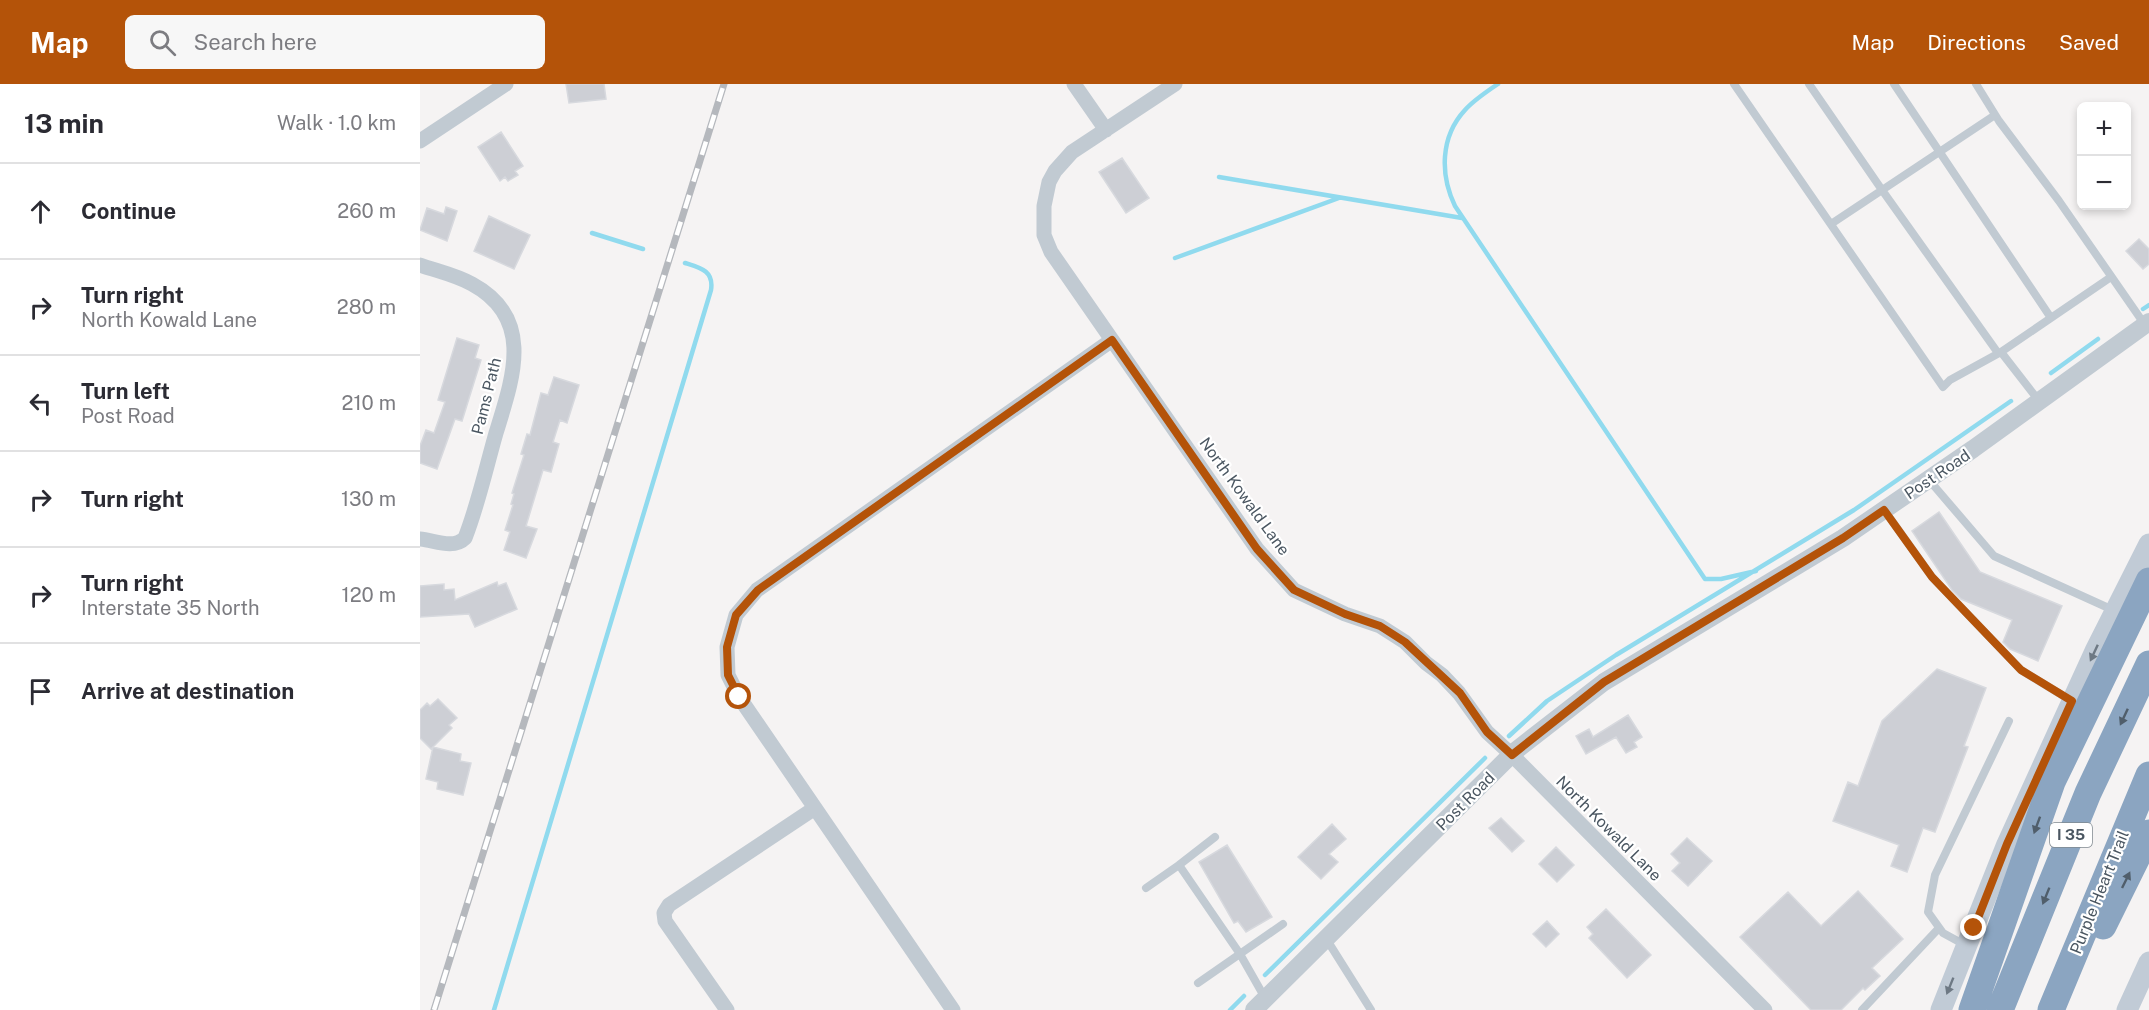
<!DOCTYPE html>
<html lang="en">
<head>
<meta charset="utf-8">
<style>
  :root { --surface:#fff; --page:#f7f7f7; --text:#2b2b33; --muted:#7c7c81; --line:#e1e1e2; --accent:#b45309 }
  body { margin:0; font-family:"Public Sans",sans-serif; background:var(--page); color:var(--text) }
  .controls { position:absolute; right:18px; top:18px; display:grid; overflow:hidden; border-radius:9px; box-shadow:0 3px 9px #0003 }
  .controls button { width:54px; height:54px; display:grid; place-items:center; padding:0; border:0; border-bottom:2px solid var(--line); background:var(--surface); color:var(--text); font:30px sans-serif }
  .stop { position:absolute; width:18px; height:18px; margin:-14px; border:4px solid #b45309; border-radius:50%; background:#fff }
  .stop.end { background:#b45309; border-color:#fff; box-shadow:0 2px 6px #0008 }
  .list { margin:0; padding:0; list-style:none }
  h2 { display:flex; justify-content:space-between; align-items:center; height:78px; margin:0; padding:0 24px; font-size:26px }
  h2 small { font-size:20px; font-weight:400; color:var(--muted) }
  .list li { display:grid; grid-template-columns:39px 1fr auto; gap:18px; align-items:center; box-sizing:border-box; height:96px; padding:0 24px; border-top:2px solid var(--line) }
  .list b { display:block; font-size:22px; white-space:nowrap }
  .list p { margin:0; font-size:20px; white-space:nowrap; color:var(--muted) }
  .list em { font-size:20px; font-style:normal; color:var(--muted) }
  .icon { flex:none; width:33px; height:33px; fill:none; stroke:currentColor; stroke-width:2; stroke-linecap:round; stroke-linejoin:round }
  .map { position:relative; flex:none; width:1729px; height:926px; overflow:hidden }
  header { display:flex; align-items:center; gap:36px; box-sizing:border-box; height:84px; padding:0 30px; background:var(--accent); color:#fff }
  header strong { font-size:28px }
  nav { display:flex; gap:33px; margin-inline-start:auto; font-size:21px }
  .search { width:420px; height:54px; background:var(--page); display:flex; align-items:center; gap:15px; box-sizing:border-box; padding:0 21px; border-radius:9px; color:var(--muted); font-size:22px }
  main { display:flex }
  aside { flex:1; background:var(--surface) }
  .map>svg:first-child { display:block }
</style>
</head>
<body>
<header>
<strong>Map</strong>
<div class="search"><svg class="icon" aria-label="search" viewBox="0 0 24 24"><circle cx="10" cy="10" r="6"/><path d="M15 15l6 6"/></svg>Search here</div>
<nav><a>Map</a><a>Directions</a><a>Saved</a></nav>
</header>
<main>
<aside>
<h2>13 min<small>Walk · 1.0 km</small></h2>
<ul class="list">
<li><svg class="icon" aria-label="ahead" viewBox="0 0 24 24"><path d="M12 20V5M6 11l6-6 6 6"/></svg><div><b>Continue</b></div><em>260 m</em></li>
<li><svg class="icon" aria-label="right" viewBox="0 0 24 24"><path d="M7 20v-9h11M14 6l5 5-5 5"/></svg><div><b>Turn right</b><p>North Kowald Lane</p></div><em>280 m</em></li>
<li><svg class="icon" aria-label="left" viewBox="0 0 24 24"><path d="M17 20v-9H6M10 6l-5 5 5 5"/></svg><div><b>Turn left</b><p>Post Road</p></div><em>210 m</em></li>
<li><svg class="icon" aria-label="right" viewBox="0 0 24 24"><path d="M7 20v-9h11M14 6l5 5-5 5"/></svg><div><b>Turn right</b></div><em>130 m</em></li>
<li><svg class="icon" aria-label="right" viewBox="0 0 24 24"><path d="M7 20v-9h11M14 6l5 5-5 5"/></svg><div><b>Turn right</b><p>Interstate 35 North</p></div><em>120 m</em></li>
<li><svg class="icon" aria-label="arrive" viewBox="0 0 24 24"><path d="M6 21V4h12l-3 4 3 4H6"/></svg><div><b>Arrive at destination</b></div></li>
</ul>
</aside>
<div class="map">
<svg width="1729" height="926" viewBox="0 0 1729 926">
  <rect width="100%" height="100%" fill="#f5f3f3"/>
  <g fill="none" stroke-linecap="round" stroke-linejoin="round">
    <path stroke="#90daee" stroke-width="4.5" d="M1078 0C1066 8 1054 16 1045 26 1020 53 1020 91 1035 122L1285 495H1301L1336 487
      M799 93 1042 134
      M172 149 223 165
      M755 174 919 114
      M1723 225 1729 221
      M1631 289 1678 255
      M1089 652 1127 617 1196 571 1434 426 1591 317
      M845 891 1065 674
      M74 926 291 206C294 187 281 184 265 179
      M810 926 824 912"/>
  </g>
  <path fill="#cdcfd5" stroke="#d7d9de" stroke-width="1.5" d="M146 0H184L186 15 149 19Z
    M81 48 103 82 95 87 98 91 88 97 85 93 80 97 58 63Z
    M702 74 729 114 706 129 679 88Z
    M26 123 37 127 27 157 0 146 7 124 24 130Z
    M69 132 110 151 94 185 54 167Z
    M1719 155 1729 165V180L1723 185 1706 167Z
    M37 254 59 261 55 274 61 276 42 337 35 335 17 385 0 379V362L6 346 14 349 25 318 18 316Z
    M134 293 159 301 147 339 140 336 133 358 139 360 131 388 123 386 106 442 117 445 106 474 84 466 90 448 85 446 93 421 91 420 94 410 92 409 104 371 101 370 107 350 110 351 121 309 128 311Z
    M1519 428 1560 488 1642 522 1618 577 1590 565 1583 558 1592 536 1541 515 1532 506 1492 447Z
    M77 498 78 502 86 499 97 525 55 543 49 530 0 533V502L24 500V506L34 505 35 516Z
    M1517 585 1566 604 1544 662 1548 663 1515 748 1503 744 1487 788 1471 782 1479 761 1413 737 1428 698 1438 702 1462 637Z
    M18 615 37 634 29 641 32 644 11 665 0 654V626L7 619 10 622Z
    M1208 631 1222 653 1214 658 1217 663 1206 669 1196 653 1166 670 1156 652 1169 645 1173 653Z
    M13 663 41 670 40 677 51 679 43 711 17 705 18 698 6 695Z
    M1081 734 1104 757 1092 768 1069 744Z
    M912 740 926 755 909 770 918 778 901 795 878 773Z
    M1267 754 1292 777 1268 802 1252 787 1260 779 1251 770Z
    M807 761 852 833 826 848 818 837 814 839 779 778Z
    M1136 763 1154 781 1137 798 1119 780Z
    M1438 807 1483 855 1452 884 1460 892 1445 906 1443 904 1421 926H1391L1320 853 1368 808 1401 842Z
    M1186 825 1231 871 1207 894 1169 854 1173 850 1167 843Z
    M1127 837 1139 850 1126 863 1113 850Z"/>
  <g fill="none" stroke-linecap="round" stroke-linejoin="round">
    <path stroke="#c1cad2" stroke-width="8" d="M1314 0 1523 303 1530 296 1581 268 1619 317
      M1389 0 1462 106 1578 269
      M1474 0 1631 234
      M1556 0 1579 37 1639 117 1725 241
      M1411 140 1575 31
      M1581 268 1691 193
      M1509 396 1574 472 1693 526
      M1465 427 1512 493 1601 586 1650 616
      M795 753 759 781 820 870 845 914
      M726 804 759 781
      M907 856 951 926
      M1545 861 1523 849 1508 828 1515 791 1589 637
      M778 899 863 840
      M1442 926 1519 844"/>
    <path stroke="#c1cad2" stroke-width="15" d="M654 0 686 46
      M755 0 652 68 635 87 629 98 624 122V151L631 168 837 465 874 506 925 530 960 542 985 558 1006 579 1022 591 1039 609 1067 648 1092 671 1345 926
      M0 57 86 0
      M0 181C17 187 36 191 52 200 115 234 93 294 76 349 66 384 58 421 45 454 33 466 14 456 0 455
      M395 724 319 613 308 591 307 563 316 531 337 506 692 256
      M307 926 245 837 244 829 249 821 395 724 533 926"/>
    <path stroke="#c1cad2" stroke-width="18" d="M834 926 1094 668 1184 598 1423 454 1553 365 1729 238"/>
    <path stroke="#c1cbd6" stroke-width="21" d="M1521 926 1587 760 1675 567 1729 460
      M1707 926 1729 878"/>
    <path stroke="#8ba5c1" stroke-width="27" d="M1683 842 1729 749
      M1552 926 1632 698 1729 497
      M1580 926 1668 709 1729 580
      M1631 926 1729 691"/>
    <g stroke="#b5b8bd" stroke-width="7">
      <path id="rail" d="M14 926 304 0"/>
    </g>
    <use href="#rail" stroke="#fff" stroke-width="4.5" stroke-dasharray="14" stroke-linecap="butt"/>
  </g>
  <defs><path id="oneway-solid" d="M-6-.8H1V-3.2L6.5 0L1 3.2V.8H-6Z" transform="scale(1.5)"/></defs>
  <g fill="#6e7984">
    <use href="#oneway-solid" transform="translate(1674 569) rotate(115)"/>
    <use href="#oneway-solid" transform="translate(1530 902) rotate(112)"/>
  </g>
  <g fill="#505e6b">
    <use href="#oneway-solid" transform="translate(1704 633) rotate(115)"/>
    <use href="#oneway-solid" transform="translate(1617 741) rotate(110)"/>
    <use href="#oneway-solid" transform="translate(1706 796) rotate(-64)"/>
    <use href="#oneway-solid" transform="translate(1626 812) rotate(112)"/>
  </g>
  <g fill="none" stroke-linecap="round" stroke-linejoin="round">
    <path stroke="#b45309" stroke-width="8" d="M319 613 308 591 307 563 316 531 338 506 692 256 837 465 874 506 925 530 960 542 985 558 1040 609 1067 648 1092 671 1184 598 1423 454 1464 426 1512 493 1601 586 1652 617 1587 760 1554 844"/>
  </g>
  <g text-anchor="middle" stroke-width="4.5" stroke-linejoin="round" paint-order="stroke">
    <rect fill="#fff" stroke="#808990" stroke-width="1.5" x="1630" y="739" width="42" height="24" rx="4.5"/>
    <g font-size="15" font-weight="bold" fill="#4a5661">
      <text x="1651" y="756">I 35</text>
    </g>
    <g font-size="16" fill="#4a5661" stroke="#fff">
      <text transform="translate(66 312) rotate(-76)" y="6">Pams Path</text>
      <text transform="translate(1517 390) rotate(-34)" y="6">Post Road</text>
      <text transform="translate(825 412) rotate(54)" y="6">North Kowald Lane</text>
      <text transform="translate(1045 717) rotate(-45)" y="6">Post Road</text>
      <text transform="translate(1189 744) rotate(45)" y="6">North Kowald Lane</text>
      <text transform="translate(1679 808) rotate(-68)" y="6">Purple Heart Trail</text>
    </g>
  </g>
</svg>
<div class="controls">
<button>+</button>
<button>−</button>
</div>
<div class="stop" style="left:319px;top:613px"></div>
<div class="stop end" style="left:1554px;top:844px"></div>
</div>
</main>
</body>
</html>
